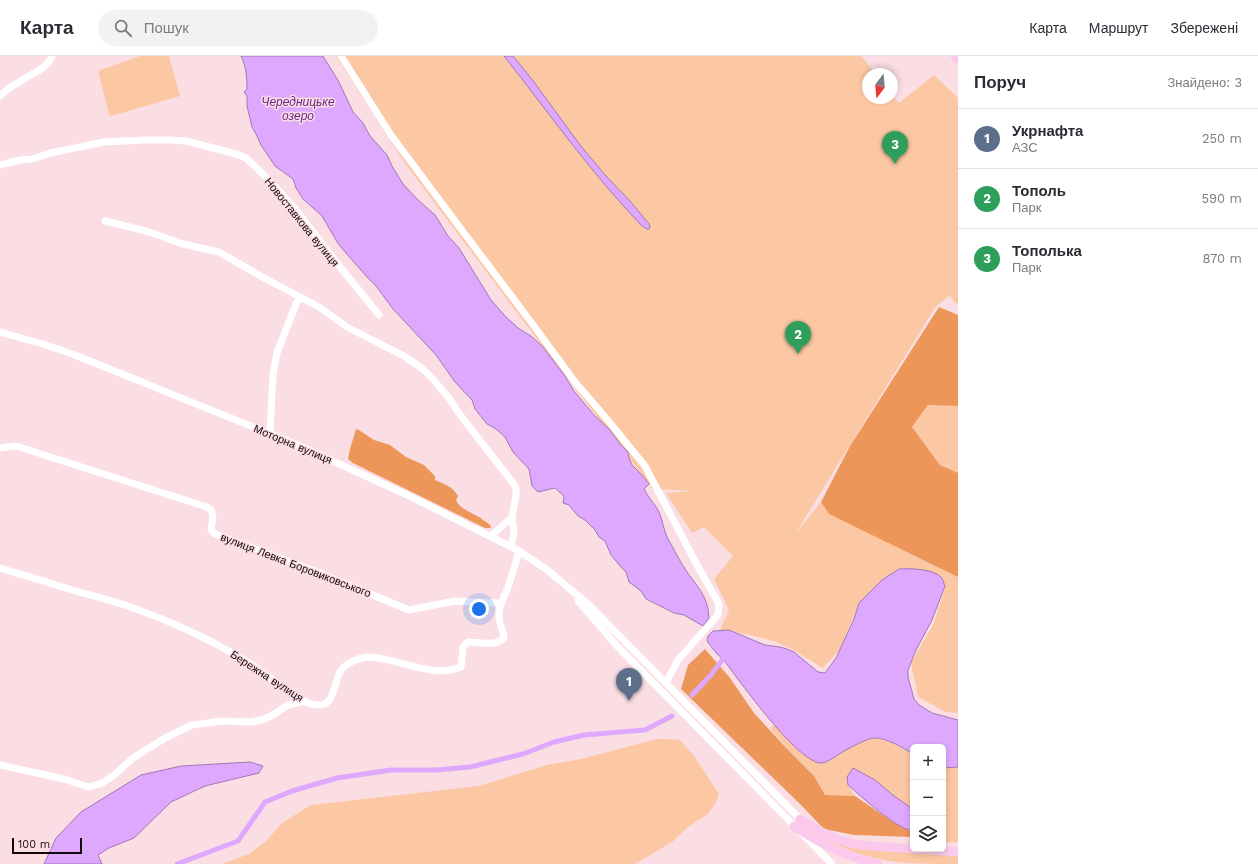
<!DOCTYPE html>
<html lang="uk">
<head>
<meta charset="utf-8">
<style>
  :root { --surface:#fff; --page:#f2f2f3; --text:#2b2b33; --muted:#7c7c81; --line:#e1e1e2; --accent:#db2777 }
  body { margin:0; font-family:"Work Sans",sans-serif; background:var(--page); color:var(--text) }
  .controls { position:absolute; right:12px; bottom:12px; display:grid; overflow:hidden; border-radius:6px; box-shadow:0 2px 6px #0003 }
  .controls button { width:36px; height:36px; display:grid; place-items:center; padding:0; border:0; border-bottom:1px solid var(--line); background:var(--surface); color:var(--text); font:20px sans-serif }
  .compass { position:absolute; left:862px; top:12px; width:36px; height:36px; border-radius:50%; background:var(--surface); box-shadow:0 2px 6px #0003; rotate:196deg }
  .scale { position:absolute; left:12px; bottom:10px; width:70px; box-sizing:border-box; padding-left:4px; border:2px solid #14080b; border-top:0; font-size:11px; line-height:14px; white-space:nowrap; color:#14080b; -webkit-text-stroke:3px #fbdee4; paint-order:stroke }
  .you { position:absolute; left:479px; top:553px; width:14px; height:14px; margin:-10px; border:3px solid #fff; border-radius:50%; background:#1a73e8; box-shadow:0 0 0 6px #1a73e833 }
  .badge { display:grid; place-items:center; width:26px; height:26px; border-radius:50%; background:var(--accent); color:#fff; font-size:13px; font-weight:700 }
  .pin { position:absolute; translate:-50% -33px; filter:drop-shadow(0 1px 2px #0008) }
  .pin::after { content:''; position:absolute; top:21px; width:14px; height:12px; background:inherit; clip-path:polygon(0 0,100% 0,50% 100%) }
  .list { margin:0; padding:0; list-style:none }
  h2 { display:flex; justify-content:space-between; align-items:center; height:52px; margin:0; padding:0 16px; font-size:17px }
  h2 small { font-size:13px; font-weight:400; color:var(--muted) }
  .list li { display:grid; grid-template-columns:26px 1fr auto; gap:12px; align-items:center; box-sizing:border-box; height:60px; padding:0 16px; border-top:1px solid var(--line) }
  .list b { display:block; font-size:15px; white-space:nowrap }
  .list p { margin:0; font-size:13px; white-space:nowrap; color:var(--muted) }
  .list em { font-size:13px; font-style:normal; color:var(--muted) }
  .icon { flex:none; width:22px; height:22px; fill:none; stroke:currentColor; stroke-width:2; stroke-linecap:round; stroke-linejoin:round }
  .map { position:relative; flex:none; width:958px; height:808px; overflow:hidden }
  header { display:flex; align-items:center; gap:24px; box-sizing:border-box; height:56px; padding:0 20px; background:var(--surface); border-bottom:1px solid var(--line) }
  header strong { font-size:19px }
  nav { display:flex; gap:22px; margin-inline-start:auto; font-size:14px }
  .search { width:280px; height:36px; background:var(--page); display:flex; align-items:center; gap:10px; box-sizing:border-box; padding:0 14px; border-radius:22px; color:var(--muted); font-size:15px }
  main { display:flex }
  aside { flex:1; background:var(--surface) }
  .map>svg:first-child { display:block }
</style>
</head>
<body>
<header>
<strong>Карта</strong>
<div class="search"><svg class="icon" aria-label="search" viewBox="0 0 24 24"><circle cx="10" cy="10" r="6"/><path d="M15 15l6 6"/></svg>Пошук</div>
<nav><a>Карта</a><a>Маршрут</a><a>Збережені</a></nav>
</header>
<main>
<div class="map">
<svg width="958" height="808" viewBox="0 0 958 808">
  <rect width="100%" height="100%" fill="#fbdee4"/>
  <path fill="#fcc7a3" d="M140 0H169L180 40 111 60 109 59 98 15Z
    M336 0H861L876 18H868V42H892V39L899 47 934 19 958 42V249L949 240 936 250 795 478 821 446 829 458 958 519V657L946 656 918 641 911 607 934 567 945 531 941 521 859 547 840 593 823 612C808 603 792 592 776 586 758 580 739 577 720 574L729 554 714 523 733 500 704 471 692 477 666 437 694 435 653 433 524 266 407 110Z
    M928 349 958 350V417L940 409 912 371Z
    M774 669C788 682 804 704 823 707L851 691 873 682 891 686 913 698V753L894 740 848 729 855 740 825 739 814 720 791 697 770 672Z
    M657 683H669L680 684 694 700 719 738 715 748 708 758 688 771 672 786 635 808H222L249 798 266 785 282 767 311 749 479 730 547 709 581 703Z
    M958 711V786H943V712Z
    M821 780 958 799V808C905 808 868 808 821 780Z"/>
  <path fill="#ec9759" d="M939 251 958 259V350L928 349 912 371 940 409 958 417V521L829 458 821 446 850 390Z
    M356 373 359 374 374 384 390 389 406 401 424 409 435 420V424C445 428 453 431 458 440L456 444C460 453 469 455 477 460 481 462 486 466 490 469L491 472H485L353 407 348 403 350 393Z
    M705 593 730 622 754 657 791 697 814 720 825 739 855 740 893 766 910 775 913 774V781L854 779 824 773 799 747 681 633 688 609Z"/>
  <path fill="#dda8fd" stroke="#a178b4" d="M241 0H323L339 26 353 56 363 67 370 80 387 99 392 110 403 128 418 144 435 159 448 180 459 192 491 244 506 261 518 272 531 280 542 290 565 320 574 335 594 359 610 374 620 388 628 396 629 402 632 409 642 419 649 428 644 433C648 441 654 447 658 454 663 463 663 474 668 483 674 493 679 504 685 513 697 531 708 539 709 562L703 570 684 559 674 557 646 543 641 535 629 526 626 516 621 511 611 499 605 485 599 481 595 474 585 464 578 460 569 449 563 447 564 440 555 432 538 436 532 430 529 413 513 396 505 381 496 373 487 368 475 353 472 344 455 326 436 299 393 253 376 230 367 221 339 189 322 160 303 143 296 132 293 123 275 110 261 89 256 78 252 71 247 50V40L244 36 247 33C247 21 246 10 241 0Z
    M504 0H513L534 26 580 89 606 120 630 145 649 168 650 171 649 173H647L642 170C591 117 549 57 504 0Z
    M899 513C909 512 935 513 942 522 943 524 944 528 945 530L932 564 916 594 908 614V621L914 643 919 649 932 657 958 664V711L943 712V691H913V698C902 691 887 682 874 682 868 682 847 693 841 697 836 700 828 706 822 707 799 709 738 623 723 603L717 598 707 585 708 580 713 575 729 574 765 589 780 591 787 593 794 596 818 616 825 617 836 602 854 563 859 547 882 524Z
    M250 706 263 710 259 717 205 730 171 746 134 782 109 792 98 799 102 808H44L56 782 81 756 141 719 181 710Z
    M853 712 875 724 894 740 913 753V774C901 777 858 738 848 729L847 721Z"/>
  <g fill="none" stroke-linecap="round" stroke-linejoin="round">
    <path stroke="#dda8fd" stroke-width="5" d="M692 639 710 620 723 603
      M177 808 238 785 265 746 292 735 337 722 391 714H436L470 711 523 698 554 686 584 679 645 674 672 660"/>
    <path stroke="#fff" stroke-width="7" d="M341 0 391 79 461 173 531 266 575 326 606 362 645 410 697 509 719 548 718 559 678 604 666 627
      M0 40C6 34 13 29 21 25 32 17 47 13 52 0
      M0 109 20 104 33 103 50 97 104 86 146 84H170L186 85 236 98 246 102 265 120 293 150 340 211 379 259
      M105 165 146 175 183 188 219 196 264 222 319 251 347 271 404 300 423 313 432 322 448 341 461 360 513 427 516 432V439L512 461 514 476 511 490
      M0 276 43 288 75 299 300 390 407 439 519 495 546 513 588 548 800 763
      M270 377 273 318 277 297 296 248 300 241
      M0 392 16 390 207 451 211 454 213 460 211 474 215 478 312 514 409 554 455 545 500 547
      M491 480 512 461
      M0 512C24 519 48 526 72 534 93 540 115 545 136 553 167 564 198 578 227 594 240 601 253 609 265 618 280 628 299 649 319 649 335 649 334 626 340 616 345 607 360 601 369 601 398 602 432 623 461 611L463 591 468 586C479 586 496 591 504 582 503 573 498 566 499 558 499 548 505 540 508 531 512 519 516 507 519 495
      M578 545 618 591 832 808
      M0 709 64 723 89 731 102 727 113 720 133 702 165 682 192 669 223 665 251 666 262 664 273 659 288 649 304 645"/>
    <path stroke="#fac9ec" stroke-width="9" d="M955 0 958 3
      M800 763 822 776 837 783 853 788 872 790 958 796
      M794 770C822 789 846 800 878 808"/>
  </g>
  <g text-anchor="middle" stroke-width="3" stroke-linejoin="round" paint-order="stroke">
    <g font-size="11" fill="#14080b" stroke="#fbdee4">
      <text transform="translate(302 166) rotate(51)" y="4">Новоставкова вулиця</text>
      <text transform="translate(293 388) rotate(23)" y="4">Моторна вулиця</text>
      <text transform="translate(296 509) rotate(21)" y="4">вулиця Левка Боровиковського</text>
      <text transform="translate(267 620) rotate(33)" y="4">Бережна вулиця</text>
    </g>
    <g font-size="12" font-style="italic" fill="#682788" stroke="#fbdee4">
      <text x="298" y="50">Чередницьке<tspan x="298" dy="14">озеро</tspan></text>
    </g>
  </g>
</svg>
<div class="controls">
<button>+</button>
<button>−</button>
<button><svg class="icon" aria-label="layers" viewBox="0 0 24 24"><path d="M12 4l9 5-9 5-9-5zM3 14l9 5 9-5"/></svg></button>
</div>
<svg class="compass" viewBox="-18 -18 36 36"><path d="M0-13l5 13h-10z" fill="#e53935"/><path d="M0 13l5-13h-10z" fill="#7c7c81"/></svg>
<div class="scale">100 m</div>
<div class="you"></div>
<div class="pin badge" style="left:629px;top:645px;background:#5c6f8a">1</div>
<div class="pin badge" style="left:798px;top:298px;background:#2e9e5b">2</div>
<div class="pin badge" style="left:895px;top:108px;background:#2e9e5b">3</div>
</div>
<aside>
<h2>Поруч<small>Знайдено: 3</small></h2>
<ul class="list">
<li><span class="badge" style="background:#5c6f8a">1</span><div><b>Укрнафта</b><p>АЗС</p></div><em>250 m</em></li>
<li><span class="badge" style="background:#2e9e5b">2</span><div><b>Тополь</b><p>Парк</p></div><em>590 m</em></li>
<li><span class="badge" style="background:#2e9e5b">3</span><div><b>Тополька</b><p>Парк</p></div><em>870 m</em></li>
</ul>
</aside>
</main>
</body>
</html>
